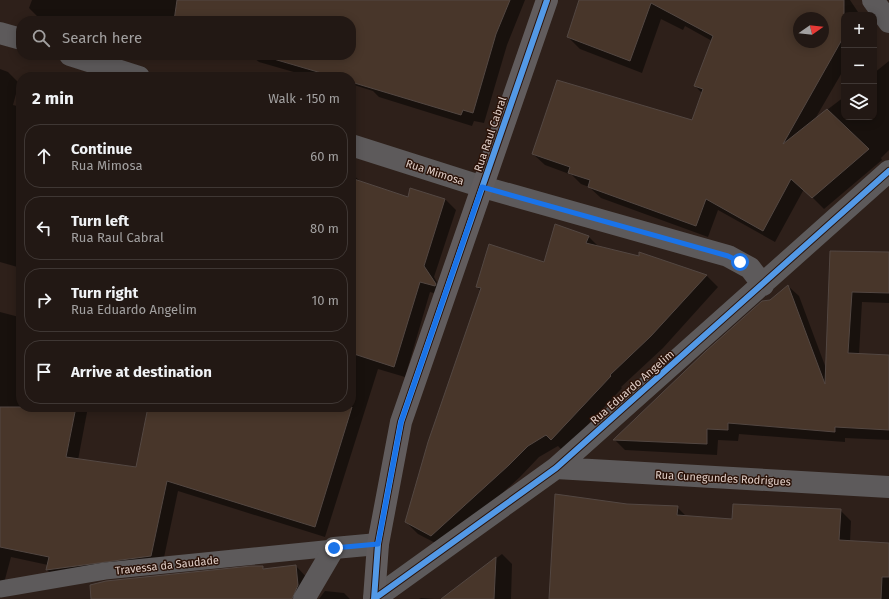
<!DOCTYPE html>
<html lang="en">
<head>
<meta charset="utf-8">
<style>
  :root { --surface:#221814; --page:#2e2522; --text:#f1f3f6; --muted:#a2a0a0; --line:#3f3734 }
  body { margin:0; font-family:"Fira Sans",sans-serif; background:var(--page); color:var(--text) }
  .controls { position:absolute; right:12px; top:12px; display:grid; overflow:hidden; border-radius:8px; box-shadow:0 2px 10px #0003 }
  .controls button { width:36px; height:36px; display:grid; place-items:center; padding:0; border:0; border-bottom:1px solid var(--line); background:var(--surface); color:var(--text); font:20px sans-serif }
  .compass { position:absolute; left:793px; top:12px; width:36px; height:36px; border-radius:50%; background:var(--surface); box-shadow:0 2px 10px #0003; rotate:76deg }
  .stop { position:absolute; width:12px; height:12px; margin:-9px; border:3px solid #1a73e8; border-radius:50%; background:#fff }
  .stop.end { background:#1a73e8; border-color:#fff; box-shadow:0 1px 4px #0008 }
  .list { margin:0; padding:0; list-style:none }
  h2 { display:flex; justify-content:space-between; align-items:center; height:52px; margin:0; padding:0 16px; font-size:17px }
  h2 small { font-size:13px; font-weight:400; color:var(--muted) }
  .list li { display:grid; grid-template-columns:26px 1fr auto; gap:12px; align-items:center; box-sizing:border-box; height:64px; margin:0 8px 8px; padding:0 8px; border:1px solid var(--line); border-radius:16px }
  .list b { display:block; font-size:15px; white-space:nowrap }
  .list p { margin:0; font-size:13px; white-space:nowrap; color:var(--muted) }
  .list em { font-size:13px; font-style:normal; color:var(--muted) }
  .icon { flex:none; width:22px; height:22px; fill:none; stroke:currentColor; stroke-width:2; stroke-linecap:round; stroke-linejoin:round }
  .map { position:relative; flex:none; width:889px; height:599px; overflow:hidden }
  .search { position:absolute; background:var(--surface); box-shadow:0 2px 10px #0003; left:16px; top:16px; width:340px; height:44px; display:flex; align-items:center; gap:10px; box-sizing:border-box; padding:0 14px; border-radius:16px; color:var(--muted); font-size:15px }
  .panel { position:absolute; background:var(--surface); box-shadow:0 2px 10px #0003; left:16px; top:72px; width:340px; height:340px; border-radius:16px }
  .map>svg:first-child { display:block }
</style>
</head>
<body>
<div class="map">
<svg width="889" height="599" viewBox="0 0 889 599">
  <rect width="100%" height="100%" fill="#2e201a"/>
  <path fill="#0007" fill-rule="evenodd" d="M32 0H525L507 45 484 123 474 121 472 126 379 97 373 91 351 84V77H311L259 62 250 55H351V21H118L112 19 111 21H49L40 19 29 8Z
    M580 0H850L860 15H844V69L815 119 844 97V117H874V73L889 61V150L881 158 882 160 824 209 804 189 775 242 718 210 708 237 601 198 589 187 581 184 572 175 545 165 533 154 693 122 702 93 695 86 712 41 685 26 683 30 661 19 642 73 580 49 568 37ZM799 18H823V42H799Z
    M0 69 8 72 19 83 13 105 21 107V268L0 262Z
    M351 173 361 182 409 198 445 199 456 210 434 277 445 296 430 292 405 377 378 369 325 537 178 491 162 567 58 580 47 570 48 565 11 557 4 583 0 581V312L19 317 21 310V407H88L78 460 137 469 149 407H351Z
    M556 226 589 237 600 248 639 257 640 254 707 276 718 287 663 348 621 387 622 388 563 451 558 446 539 457 520 477 443 547 418 534 406 522 481 291 477 287 545 264Z
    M831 252 889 253V303L862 302 859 354 889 357V440L845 438V442L739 434 738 441 718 440 717 455 625 450 615 440 788 286 799 296 827 371Z
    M627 505 677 507 687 517 733 520 840 510 851 521 850 542 889 544V599H550Z
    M502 554 512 564 511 599H442Z
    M296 566 309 580 311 599H105L262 567 265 569Z
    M325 591 344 593 350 599H319Z
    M421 598 434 599H419Z"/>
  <path fill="#48362a" stroke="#534742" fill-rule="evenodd" d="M177 0H510L496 34 473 113 463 110 461 115 351 82V77H335L260 55H351V21H174Z
    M579 0H844V36L783 144 827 109 869 149 812 198 791 179 763 231 706 199 696 226 588 187 590 180 568 173 570 167 532 154 557 80 692 120 703 89 694 86 713 36 651 3 630 61 567 37ZM799 18H823V42H799Z
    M351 178 408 197 410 188 445 199 424 266 436 284 435 286 420 282 394 367 351 353Z
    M555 224 589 236 586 243 639 256V252L707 275 651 336 610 375 611 376 551 440 546 435 528 446 509 465 431 536 405 522 428 442 481 288 476 287 489 244 544 262Z
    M830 251 889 252V293L852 292 848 353 889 355V430L835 427V432L728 423V430L707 429V444L613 440 706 351 762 301 770 300 788 285 825 384Z
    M0 407H76L66 457 136 467 148 407H352L315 527 167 481 151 556 46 570 49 557 0 547Z
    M555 494 627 504 678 506 677 515 732 519 733 504 841 509 839 540 889 543V577H882L881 599H549Z
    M496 557 494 599H441Z
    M296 565 298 585 292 599H91L90 585 106 581 251 566H263V569Z"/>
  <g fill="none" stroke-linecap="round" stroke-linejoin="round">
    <path stroke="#5d5a5b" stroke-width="17" d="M0 589 105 571 334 548"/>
    <path stroke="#5d5a5b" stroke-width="22" d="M873 0 889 22
      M0 33 21 39
      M70 55 139 77
      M351 145 483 187 728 256 750 268 763 285
      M556 468 889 487
      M304 599 334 548 378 544
      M374 599 556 468 889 171"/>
    <path stroke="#615c5d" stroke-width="22" d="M374 599 378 544 401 422 547 0"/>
    <g stroke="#2b1309" stroke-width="8">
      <path id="cycleway" d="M374 599 556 468 889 171
        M374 599 378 544 401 422 547 0"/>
    </g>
    <use href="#cycleway" stroke="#5399e6" stroke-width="6"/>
  </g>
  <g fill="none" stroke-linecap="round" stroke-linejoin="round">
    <path stroke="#1a73e8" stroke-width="5" d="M334 548 378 544 401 422 482 187 728 256 740 262"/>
  </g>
  <g text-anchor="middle" stroke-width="3" stroke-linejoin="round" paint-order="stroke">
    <g font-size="11" fill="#e0cec7" stroke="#2b1309">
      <text transform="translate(490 134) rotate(-71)" y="4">Rua Raul Cabral</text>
      <text transform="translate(435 172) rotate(18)" y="4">Rua Mimosa</text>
      <text transform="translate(632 387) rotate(-41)" y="4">Rua Eduardo Angelim</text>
      <text transform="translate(723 478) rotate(3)" y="4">Rua Cunegundes Rodrigues</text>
      <text transform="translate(167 565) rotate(-6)" y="4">Travessa da Saudade</text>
    </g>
  </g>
</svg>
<div class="controls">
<button>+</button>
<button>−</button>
<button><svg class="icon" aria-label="layers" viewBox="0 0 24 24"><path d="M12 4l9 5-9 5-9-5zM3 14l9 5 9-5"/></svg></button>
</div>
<svg class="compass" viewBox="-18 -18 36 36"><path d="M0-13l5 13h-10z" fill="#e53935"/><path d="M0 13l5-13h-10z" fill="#a2a0a0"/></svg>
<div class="stop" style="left:740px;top:262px"></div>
<div class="stop end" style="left:334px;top:548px"></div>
<div class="search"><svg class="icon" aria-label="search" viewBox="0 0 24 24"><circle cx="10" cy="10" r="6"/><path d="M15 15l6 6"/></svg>Search here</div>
<section class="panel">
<h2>2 min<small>Walk · 150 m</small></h2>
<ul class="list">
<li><svg class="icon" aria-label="ahead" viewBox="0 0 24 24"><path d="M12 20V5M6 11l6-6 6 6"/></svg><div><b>Continue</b><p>Rua Mimosa</p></div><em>60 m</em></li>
<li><svg class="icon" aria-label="left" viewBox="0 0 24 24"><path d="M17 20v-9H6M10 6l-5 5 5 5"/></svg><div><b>Turn left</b><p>Rua Raul Cabral</p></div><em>80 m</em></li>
<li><svg class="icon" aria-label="right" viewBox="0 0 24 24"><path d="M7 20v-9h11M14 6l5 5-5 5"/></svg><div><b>Turn right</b><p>Rua Eduardo Angelim</p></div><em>10 m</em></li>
<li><svg class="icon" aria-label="arrive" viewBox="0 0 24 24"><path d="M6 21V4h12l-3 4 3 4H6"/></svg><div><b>Arrive at destination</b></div></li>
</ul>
</section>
</div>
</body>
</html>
